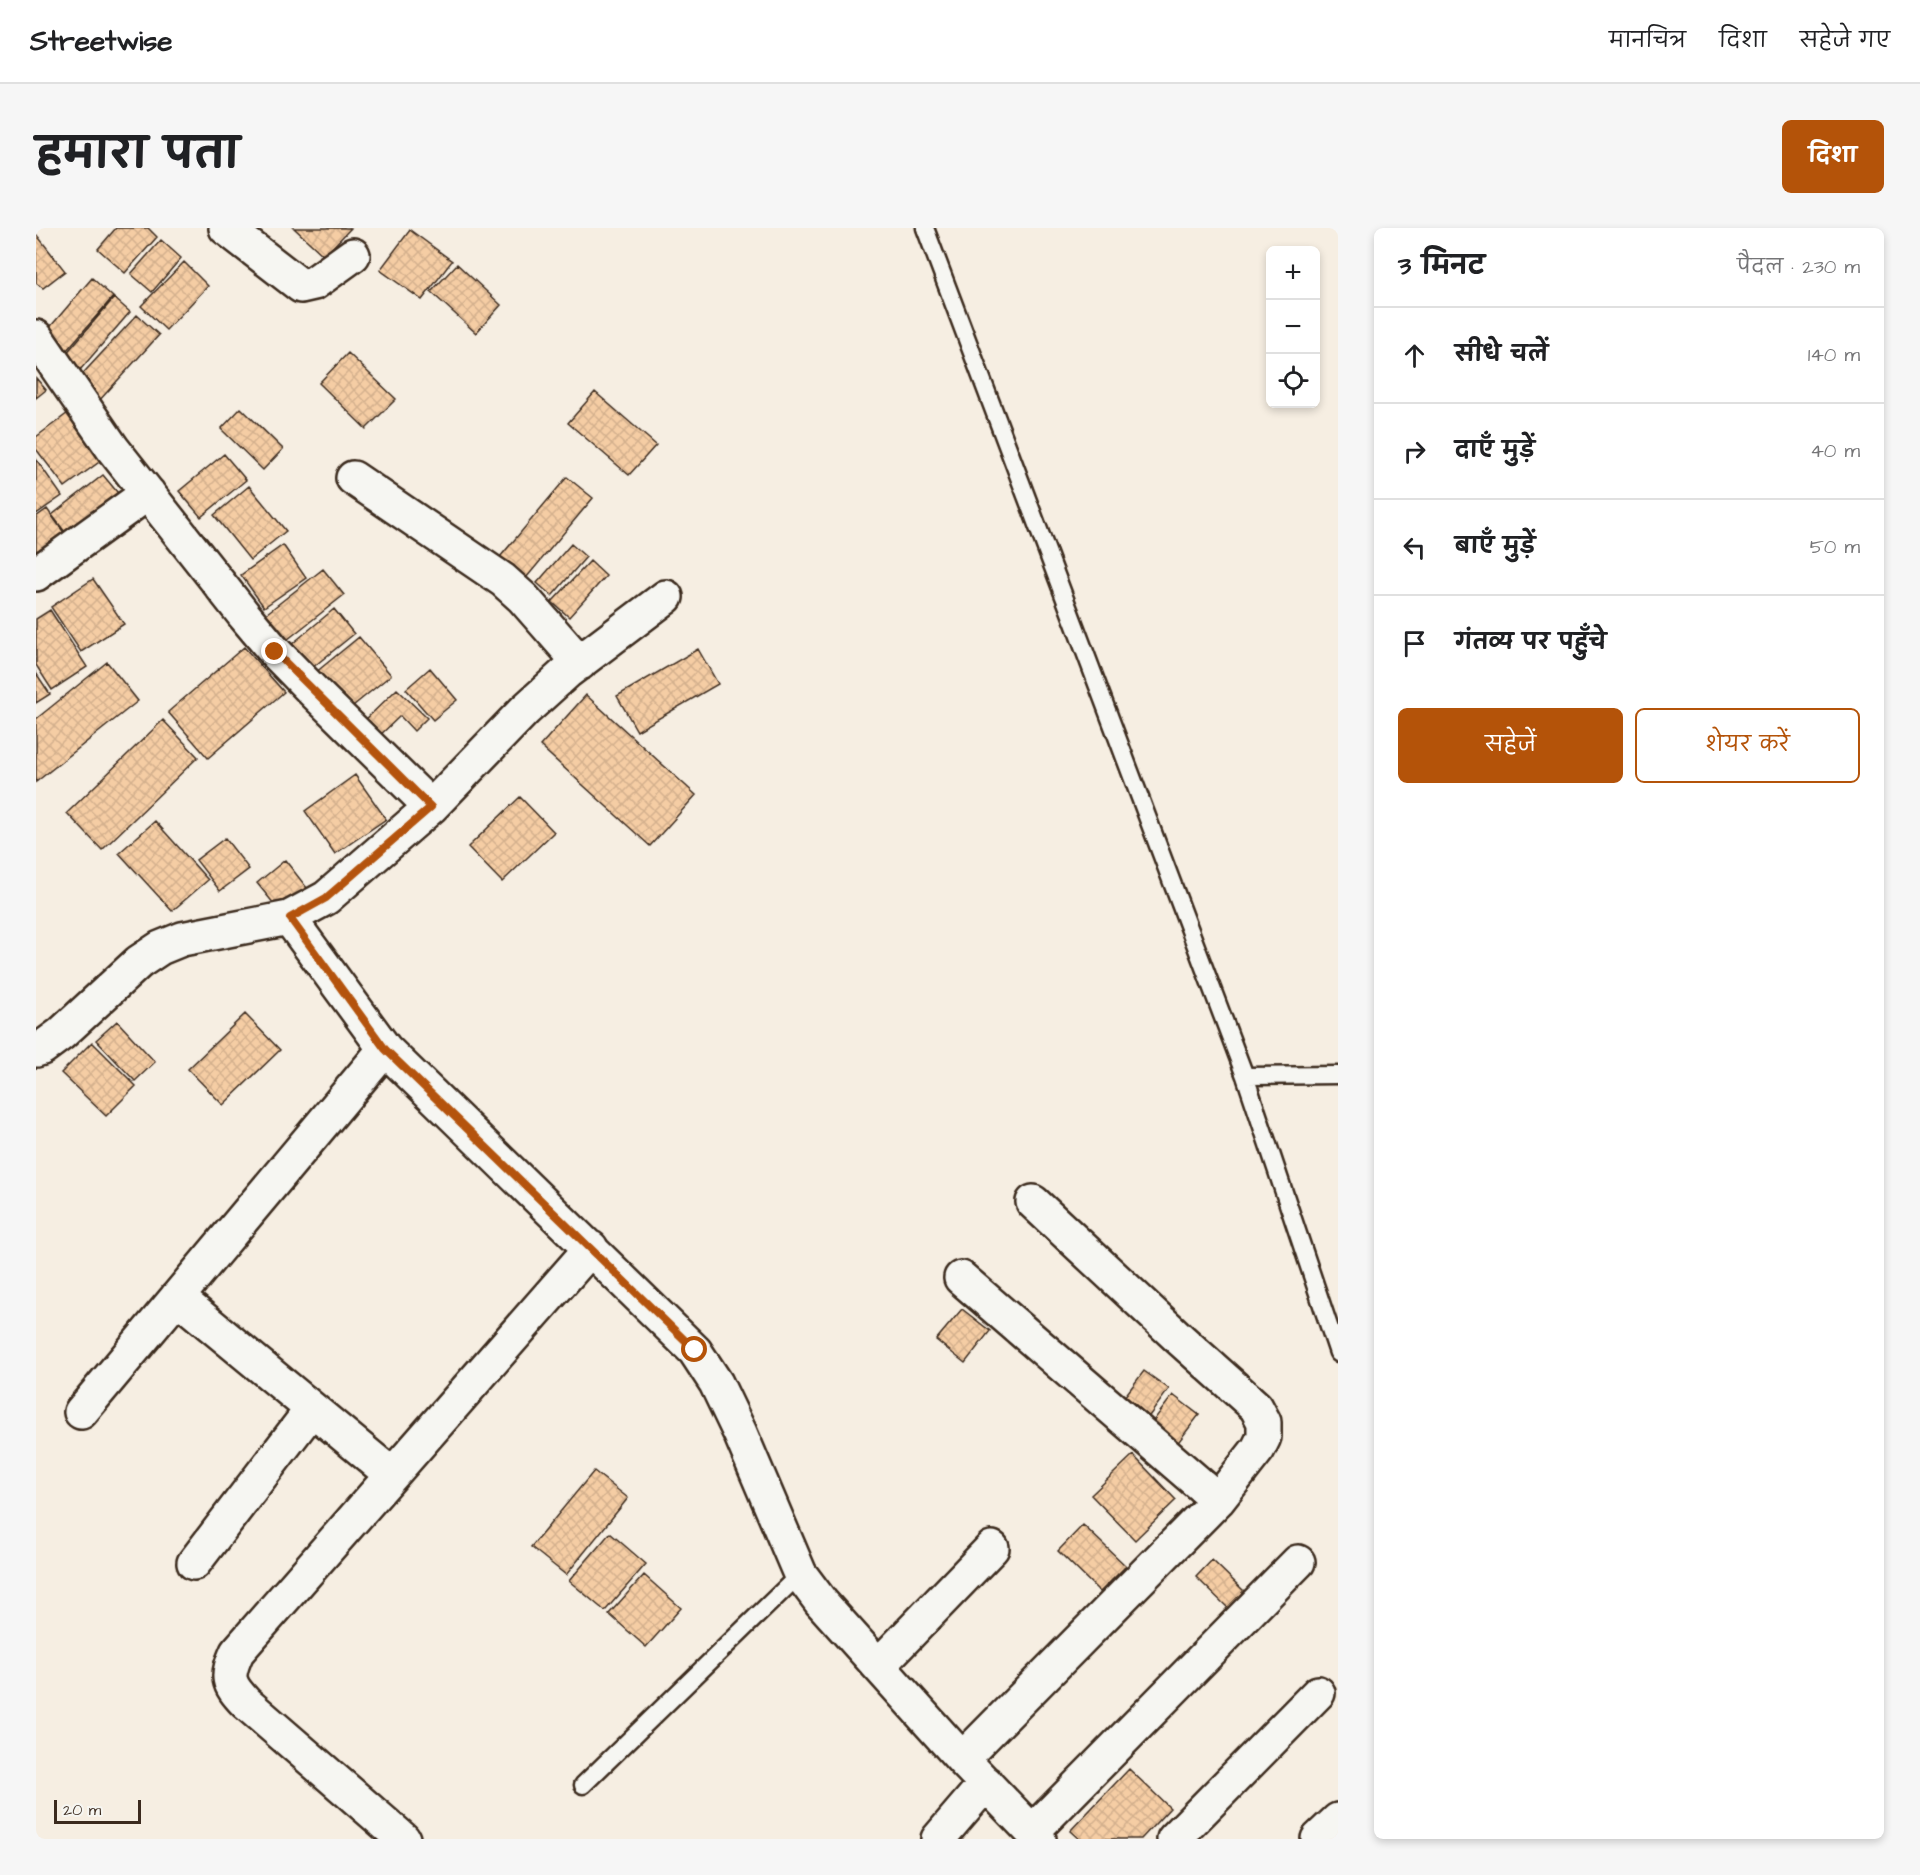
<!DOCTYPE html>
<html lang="hi">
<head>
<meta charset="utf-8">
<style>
  :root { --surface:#fff; --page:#f6f6f6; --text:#202124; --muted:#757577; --line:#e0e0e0; --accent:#b45309 }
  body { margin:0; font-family:"Architects Daughter","Playpen Sans Deva",sans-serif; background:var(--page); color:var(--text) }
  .controls { position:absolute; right:18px; top:18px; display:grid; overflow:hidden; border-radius:9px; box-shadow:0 3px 9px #0003 }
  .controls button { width:54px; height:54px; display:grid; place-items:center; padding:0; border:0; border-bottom:2px solid var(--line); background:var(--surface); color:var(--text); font:30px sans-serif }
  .scale { position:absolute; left:18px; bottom:15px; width:87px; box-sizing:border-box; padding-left:6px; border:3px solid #3b2a1e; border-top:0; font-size:16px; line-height:21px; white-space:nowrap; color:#3b2a1e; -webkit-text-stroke:4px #f6f6f2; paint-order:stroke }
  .stop { position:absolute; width:18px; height:18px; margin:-14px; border:4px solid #b45309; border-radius:50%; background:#fff }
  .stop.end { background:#b45309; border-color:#fff; box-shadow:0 2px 6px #0008 }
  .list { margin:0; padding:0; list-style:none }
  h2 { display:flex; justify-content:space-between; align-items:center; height:78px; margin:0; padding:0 24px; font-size:26px }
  h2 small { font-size:20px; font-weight:400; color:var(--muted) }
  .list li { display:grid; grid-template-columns:39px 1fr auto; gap:18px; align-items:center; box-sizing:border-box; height:96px; padding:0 24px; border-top:2px solid var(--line) }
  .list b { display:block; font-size:22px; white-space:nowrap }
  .list em { font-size:20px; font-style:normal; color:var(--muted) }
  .actions { display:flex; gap:12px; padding:18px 24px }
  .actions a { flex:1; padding:14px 0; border:2px solid var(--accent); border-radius:9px; text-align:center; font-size:21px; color:var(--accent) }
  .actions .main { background:var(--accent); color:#fff }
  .icon { flex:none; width:33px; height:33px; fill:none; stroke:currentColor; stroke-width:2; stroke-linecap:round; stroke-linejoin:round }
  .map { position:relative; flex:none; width:1302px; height:1611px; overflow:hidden; border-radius:9px }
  header { display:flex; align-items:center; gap:36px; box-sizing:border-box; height:84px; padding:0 30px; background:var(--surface); border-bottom:2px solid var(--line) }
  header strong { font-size:28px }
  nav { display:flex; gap:33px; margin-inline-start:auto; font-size:21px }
  .intro { display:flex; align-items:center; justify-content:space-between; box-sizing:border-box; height:144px; padding:0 36px }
  h1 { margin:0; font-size:42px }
  .button { padding:15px 27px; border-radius:9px; background:var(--accent); color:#fff; font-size:21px; font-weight:700 }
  main { display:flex; gap:36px; padding:0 36px }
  aside { flex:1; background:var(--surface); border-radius:9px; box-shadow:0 3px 9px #0003 }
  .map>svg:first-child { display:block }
</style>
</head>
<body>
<header>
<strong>Streetwise</strong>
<nav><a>मानचित्र</a><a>दिशा</a><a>सहेजे गए</a></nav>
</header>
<div class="intro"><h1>हमारा पता</h1><a class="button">दिशा</a></div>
<main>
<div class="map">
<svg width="1302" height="1611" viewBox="0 0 1302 1611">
  <defs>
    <pattern id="building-cross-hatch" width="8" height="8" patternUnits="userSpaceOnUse" patternTransform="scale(1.5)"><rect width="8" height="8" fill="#f5cda4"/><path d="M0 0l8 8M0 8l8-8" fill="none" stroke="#d3b08d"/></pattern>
  </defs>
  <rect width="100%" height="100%" fill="#f6eee2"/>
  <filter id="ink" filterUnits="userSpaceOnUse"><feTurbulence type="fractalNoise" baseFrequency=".0167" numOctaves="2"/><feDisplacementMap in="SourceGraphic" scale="12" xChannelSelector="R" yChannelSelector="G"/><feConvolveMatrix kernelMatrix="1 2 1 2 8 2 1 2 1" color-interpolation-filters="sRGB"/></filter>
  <g filter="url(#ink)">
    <path fill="url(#building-cross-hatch)" stroke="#3b2a1e" stroke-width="1.5" d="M80 0H112L121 9 89 45 62 21Z
      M258 0H315L288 28Z
      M374 2 416 33 386 72 344 42Z
      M0 6 29 43 7 60 0 55Z
      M125 12 145 30 116 64 95 46Z
      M148 34 172 58 130 102 105 78Z
      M421 36 465 77 440 105 395 64Z
      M56 50 77 69 30 123 9 105Z
      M78 70 94 84 44 142 28 128Z
      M101 87 123 107 62 174 39 154Z
      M312 125 360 171 330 201 283 155Z
      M0 150 10 162 0 170Z
      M559 164 620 217 593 247 532 195Z
      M205 180 247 221 227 242 185 201Z
      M36 182 70 229 29 259 0 221V209Z
      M188 226 210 252 165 289 143 263Z
      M0 231 26 268 0 286Z
      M67 247 91 276 39 317 16 287Z
      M531 249 557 270 485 356 459 335Z
      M213 258 250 303 214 332 178 287Z
      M11 281 34 313 0 337V289Z
      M535 316 550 329 516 368 501 355Z
      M247 317 270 350 228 379 205 347Z
      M554 333 570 348 533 389 516 374Z
      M287 341 308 367 247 415 226 389Z
      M57 351 88 396 45 424 15 379Z
      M298 381 318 406 276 440 256 416Z
      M14 382 51 439 16 462 0 437V391Z
      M323 409 355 447 312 482 279 445Z
      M208 419 248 464 172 530 132 484Z
      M662 421 682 456 601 503 581 468Z
      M71 434 102 473 0 554V491Z
      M394 440 421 472 397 492 370 461Z
      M0 445 14 466 0 475Z
      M361 461 391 490 378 503 364 488 339 512 324 497Z
      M550 467 660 567 614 618 504 518Z
      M127 492 162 529 66 622 31 585Z
      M319 547 350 591 299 626 269 583Z
      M484 569 518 604 466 654 432 619Z
      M119 593 172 652 136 683 83 625Z
      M189 610 213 641 184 663 160 632Z
      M249 632 275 665 247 687 221 655Z
      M209 786 244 822 187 877 152 841Z
      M81 793 119 834 99 853 60 812Z
      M56 814 100 858 70 888 25 845Z
      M926 1081 954 1103 929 1135 900 1112Z
      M1108 1143 1133 1161 1108 1195 1082 1177Z
      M1137 1167 1163 1187 1137 1221 1111 1201Z
      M1097 1227 1140 1272 1099 1312 1055 1267Z
      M558 1243 592 1270 530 1347 495 1319Z
      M1047 1297 1090 1338 1064 1364 1022 1323Z
      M574 1305 610 1336 569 1383 533 1353Z
      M1176 1332 1208 1363 1192 1380 1160 1349Z
      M608 1347 645 1380 610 1419 573 1386Z
      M1093 1541 1134 1580 1105 1611H1043L1034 1603Z"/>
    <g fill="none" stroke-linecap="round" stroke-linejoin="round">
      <g stroke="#3b2a1e" stroke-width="21">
        <path id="service" d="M889 0 1209 848 1302 1125
          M1209 848 1302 847
          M547 1557 764 1346"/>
      </g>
      <g stroke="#3b2a1e" stroke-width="38">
        <path id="minor" d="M190 0 265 58 278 55 317 27
          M0 109 77 221 208 387 239 424 276 462 395 579
          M317 250 467 352 487 370 544 435
          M0 346 112 265
          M253 690 349 821 659 1123 680 1155 704 1205 764 1346 785 1374 926 1531 1003 1611
          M0 822 6 820 25 806 103 734 124 720 146 711 253 690 290 670 395 579 489 482 532 443 630 369
          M925 1050 1182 1272
          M141 1069 356 1247
          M45 1184 349 821
          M158 1335 276 1181
          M843 1437 956 1320
          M926 1531 1182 1272 1222 1221 1228 1209V1194L1220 1179 1145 1112 997 974
          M996 1604 1262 1334
          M367 1611 210 1475C191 1455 190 1449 201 1424L555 1020
          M902 1611 950 1555
          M1138 1611 1282 1465
          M1282 1611 1302 1592"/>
      </g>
      <use href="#service" stroke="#f6f6f2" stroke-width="16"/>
      <use href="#minor" stroke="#f6f6f2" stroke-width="33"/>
    </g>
  </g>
  <g fill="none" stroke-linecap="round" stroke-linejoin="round" filter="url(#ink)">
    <path stroke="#b45309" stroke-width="8" d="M239 424 395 579 290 670 254 690 349 821 659 1122"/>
  </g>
</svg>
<div class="controls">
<button>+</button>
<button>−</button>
<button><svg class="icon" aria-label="locate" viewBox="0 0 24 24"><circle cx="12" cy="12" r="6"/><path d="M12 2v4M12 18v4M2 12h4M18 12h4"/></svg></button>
</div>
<div class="scale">20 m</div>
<div class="stop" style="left:659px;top:1122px"></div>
<div class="stop end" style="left:239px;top:424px"></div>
</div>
<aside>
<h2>3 मिनट<small>पैदल · 230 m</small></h2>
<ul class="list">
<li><svg class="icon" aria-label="ahead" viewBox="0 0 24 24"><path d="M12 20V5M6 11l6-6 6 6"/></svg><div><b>सीधे चलें</b></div><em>140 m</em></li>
<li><svg class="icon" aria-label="right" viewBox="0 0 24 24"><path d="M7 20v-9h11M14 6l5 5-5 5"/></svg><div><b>दाएँ मुड़ें</b></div><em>40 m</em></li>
<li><svg class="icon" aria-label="left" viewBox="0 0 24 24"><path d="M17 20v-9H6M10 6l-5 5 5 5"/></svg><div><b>बाएँ मुड़ें</b></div><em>50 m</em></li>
<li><svg class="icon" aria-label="arrive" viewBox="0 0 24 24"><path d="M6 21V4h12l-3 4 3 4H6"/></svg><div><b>गंतव्य पर पहुँचे</b></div></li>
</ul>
<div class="actions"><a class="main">सहेजें</a><a>शेयर करें</a></div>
</aside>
</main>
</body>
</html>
